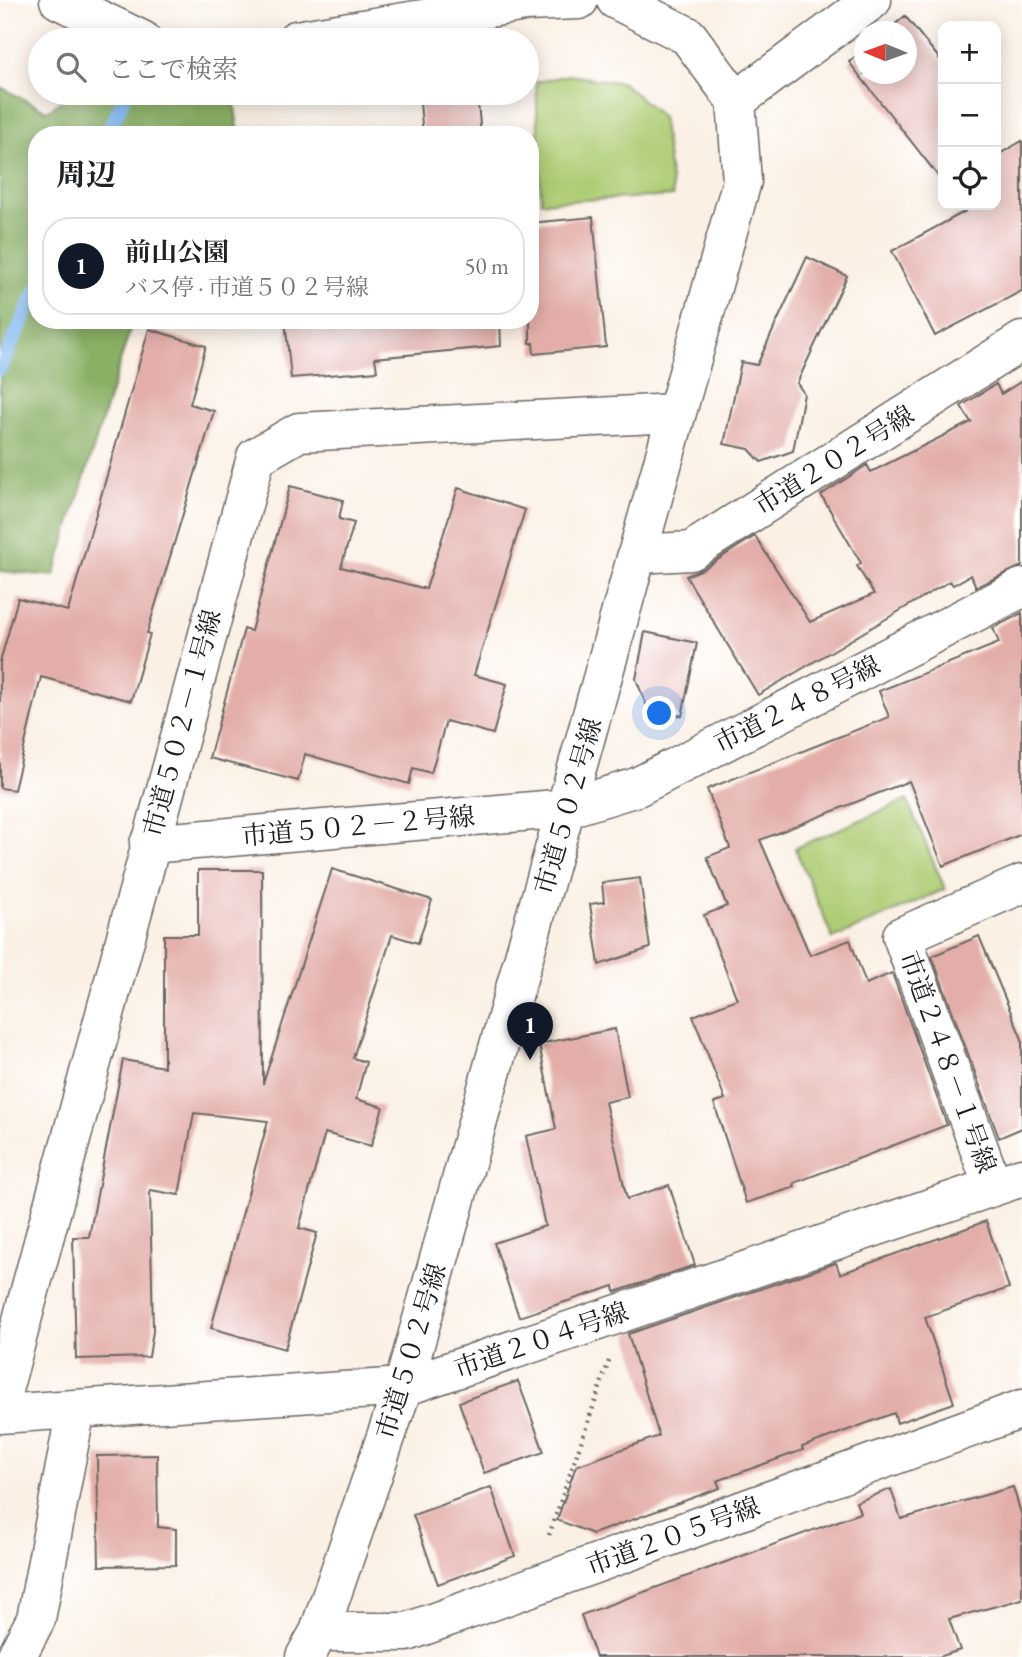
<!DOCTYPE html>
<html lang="ja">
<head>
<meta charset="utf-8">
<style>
  :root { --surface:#fff; --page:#f2f2f2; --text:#202124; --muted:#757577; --line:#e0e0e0; --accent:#111827 }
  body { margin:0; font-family:"EB Garamond","Noto Serif JP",serif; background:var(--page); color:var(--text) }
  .controls { position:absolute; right:21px; top:21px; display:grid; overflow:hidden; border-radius:14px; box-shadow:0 4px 18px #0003 }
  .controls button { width:63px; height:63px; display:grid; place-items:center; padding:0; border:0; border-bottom:2px solid var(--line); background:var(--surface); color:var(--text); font:35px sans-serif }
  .compass { position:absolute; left:854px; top:21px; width:63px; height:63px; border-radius:50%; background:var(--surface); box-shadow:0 4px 18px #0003; rotate:271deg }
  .you { position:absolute; left:660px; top:714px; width:24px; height:24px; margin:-18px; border:5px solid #fff; border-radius:50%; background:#1a73e8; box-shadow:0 0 0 10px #1a73e833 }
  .badge { display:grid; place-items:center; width:46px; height:46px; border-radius:50%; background:var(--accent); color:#fff; font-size:23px; font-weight:700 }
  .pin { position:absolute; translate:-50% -58px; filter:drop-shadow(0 2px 4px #0008) }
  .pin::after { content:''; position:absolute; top:37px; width:24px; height:21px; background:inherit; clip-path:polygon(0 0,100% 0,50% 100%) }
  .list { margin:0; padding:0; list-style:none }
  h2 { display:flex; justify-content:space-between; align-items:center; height:91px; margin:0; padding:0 28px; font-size:30px }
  h2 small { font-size:23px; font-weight:400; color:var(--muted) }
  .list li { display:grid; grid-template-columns:46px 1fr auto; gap:21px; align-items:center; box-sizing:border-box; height:98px; margin:0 14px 14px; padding:0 14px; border:2px solid var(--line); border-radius:28px }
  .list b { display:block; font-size:26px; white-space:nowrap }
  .list p { margin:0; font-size:23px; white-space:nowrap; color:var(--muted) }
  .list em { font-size:23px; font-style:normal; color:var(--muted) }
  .icon { flex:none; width:38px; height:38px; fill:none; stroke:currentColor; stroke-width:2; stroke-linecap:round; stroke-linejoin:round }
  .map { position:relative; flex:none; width:1022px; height:1657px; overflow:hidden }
  .search { position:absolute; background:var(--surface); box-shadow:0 4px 18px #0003; left:28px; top:28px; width:511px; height:77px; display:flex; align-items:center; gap:18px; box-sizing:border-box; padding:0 24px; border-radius:38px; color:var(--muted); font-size:26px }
  .panel { position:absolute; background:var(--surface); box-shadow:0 4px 18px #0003; left:28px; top:126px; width:511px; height:203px; border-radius:28px }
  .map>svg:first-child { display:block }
</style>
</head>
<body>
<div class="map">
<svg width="1022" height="1657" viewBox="0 0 1022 1657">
  <rect width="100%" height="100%" fill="#fff"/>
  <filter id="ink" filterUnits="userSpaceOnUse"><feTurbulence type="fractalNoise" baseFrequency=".0143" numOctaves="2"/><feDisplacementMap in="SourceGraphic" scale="14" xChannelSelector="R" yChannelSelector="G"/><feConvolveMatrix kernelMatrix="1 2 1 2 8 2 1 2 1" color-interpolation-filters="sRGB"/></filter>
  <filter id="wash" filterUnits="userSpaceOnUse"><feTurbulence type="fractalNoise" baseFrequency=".00686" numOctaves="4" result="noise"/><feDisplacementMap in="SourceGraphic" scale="28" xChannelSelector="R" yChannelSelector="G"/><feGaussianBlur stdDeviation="1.57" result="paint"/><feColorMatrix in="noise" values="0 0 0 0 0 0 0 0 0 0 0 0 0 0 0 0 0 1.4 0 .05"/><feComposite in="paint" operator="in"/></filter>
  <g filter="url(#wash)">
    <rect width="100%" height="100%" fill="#fbf0e4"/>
    <path fill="#adcc73" stroke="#647448" stroke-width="2" d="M569 75 623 83 662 117 673 196 541 202 536 82Z
      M907 800 945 889 833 939 795 848Z"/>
    <path fill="#8ab065" stroke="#536640" stroke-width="2" d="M0 87 47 111 73 93 233 95 239 135H37V320H133L54 576 0 571Z"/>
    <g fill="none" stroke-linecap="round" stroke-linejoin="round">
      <path stroke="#83b9f2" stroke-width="14" d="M107 135 126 93
        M0 369 37 289"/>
    </g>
    <g id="blocks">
      <path fill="#e3aea9" d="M905 16 943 63V182L849 62 864 49V74H906V32H886Z
        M419 93H477L481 135H423Z
        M1022 141V291L935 336 892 251 966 211 961 205H996V156Z
        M593 217 606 347 534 354 533 343H530V223Z
        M807 257 847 276 797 383 804 394 793 451 761 462 749 449 724 444 741 362 757 365Z
        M285 320H500L501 346 375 358 377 371 291 378Z
        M149 329 206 346 190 404 214 411 147 633 150 634 131 701 41 677 14 790 0 788V662L18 598 68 611Z
        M1022 381V566L976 587 971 575 953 585 950 581 758 695 686 576 703 569 755 536 810 622 874 594 857 566 861 563 821 495 867 465 871 472 971 422 961 406 996 384 1001 394Z
        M290 486 343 500 339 519 354 523 341 567 426 589 458 488 525 510 474 675 507 684 493 734 446 721 431 773 413 768 409 784 305 754 298 781 209 758 244 629 251 631Z
        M1022 613V834L943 866 909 781 760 840 810 955 850 940 866 984 892 973 947 1125 794 1183 795 1187 746 1203 714 1103 725 1099 693 1016 737 999 704 915 727 906 707 857 730 848 707 789 889 717 879 691 999 643 993 628Z
        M645 632 697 643 682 716 648 709 636 679Z
        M332 869 432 900 418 943 392 935 353 1058 366 1062 356 1099 383 1107 371 1146 325 1133 299 1228 317 1233 285 1349 211 1328 268 1121 194 1113 179 1195 150 1190 153 1331 149 1357 76 1359 73 1237H89L123 1060 164 1067V935H198V870H262L263 1084Z
        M640 878 650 948 599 965 590 904 604 902 602 883Z
        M979 936 1022 1039V1128L999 1138 932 956Z
        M615 1029 628 1097 605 1102 627 1199 669 1185 695 1265 615 1292 614 1286 519 1317 494 1243 545 1226 526 1136 556 1129 539 1044Z
        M986 1221 1009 1288 925 1317 954 1403 897 1423 894 1413 802 1447 803 1450 717 1481 720 1488 593 1534 557 1520 576 1466 659 1436 628 1334 836 1263 840 1274Z
        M518 1381 544 1452 484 1473 459 1402Z
        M157 1455 158 1527 176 1529V1565L99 1566 97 1456Z
        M491 1487 515 1556 438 1584 413 1515Z
        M1013 1487 1022 1517V1599L949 1619 960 1650 939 1657H596L581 1615 860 1513 856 1502 891 1489 901 1519Z"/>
    </g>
  </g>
  <g filter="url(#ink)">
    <use href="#blocks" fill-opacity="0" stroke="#6a6662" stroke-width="2"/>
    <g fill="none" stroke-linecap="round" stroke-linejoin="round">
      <g stroke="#6a6662" stroke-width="41">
        <path id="minor" d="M59 0 142 40
          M296 40 525 2 579 0
          M736 101 872 0
          M638 554 691 551 1022 341
          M149 844 568 808 637 787 1022 588
          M993 1187 902 936 1022 884
          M0 1401 256 457 299 432 675 413
          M0 1414 403 1387 1022 1177
          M319 1632H407L1022 1409
          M16 1657 36 1619 76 1409
          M305 1657 319 1632 403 1387 742 181 736 101 688 36 616 0"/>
      </g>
      <path stroke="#6a6662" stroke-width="4.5" stroke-dasharray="2 5" stroke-linecap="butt" d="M549 1535 609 1361"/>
      <use href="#minor" stroke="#fff" stroke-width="38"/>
    </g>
  </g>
  <g text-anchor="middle" stroke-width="5" stroke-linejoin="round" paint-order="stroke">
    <g font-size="26" fill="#1c1c1c" stroke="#fff">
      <text transform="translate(834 460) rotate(-32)" y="9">市道２０２号線</text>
      <text transform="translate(797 704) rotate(-27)" y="9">市道２４８号線</text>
      <text transform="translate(182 723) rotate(-75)" y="9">市道５０２－１号線</text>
      <text transform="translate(568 806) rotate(-74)" y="9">市道５０２号線</text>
      <text transform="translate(358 826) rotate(-5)" y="9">市道５０２－２号線</text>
      <text transform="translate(948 1062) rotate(70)" y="9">市道２４８－１号線</text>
      <text transform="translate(541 1340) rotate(-19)" y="9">市道２０４号線</text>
      <text transform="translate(411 1351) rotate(-73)" y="9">市道５０２号線</text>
      <text transform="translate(673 1536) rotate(-20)" y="9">市道２０５号線</text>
    </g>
  </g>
</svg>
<div class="controls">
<button>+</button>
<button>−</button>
<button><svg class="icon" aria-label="locate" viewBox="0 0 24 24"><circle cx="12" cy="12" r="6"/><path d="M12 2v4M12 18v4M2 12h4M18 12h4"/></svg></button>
</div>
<svg class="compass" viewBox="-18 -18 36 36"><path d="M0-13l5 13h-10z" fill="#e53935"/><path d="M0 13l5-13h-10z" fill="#757577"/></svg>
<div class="you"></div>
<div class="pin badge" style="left:530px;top:1060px">1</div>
<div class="search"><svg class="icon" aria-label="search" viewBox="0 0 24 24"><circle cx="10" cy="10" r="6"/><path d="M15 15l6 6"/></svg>ここで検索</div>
<section class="panel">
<h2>周辺<small></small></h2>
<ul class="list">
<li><span class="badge">1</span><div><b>前山公園</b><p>バス停 · 市道５０２号線</p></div><em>50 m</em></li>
</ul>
</section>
</div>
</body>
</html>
